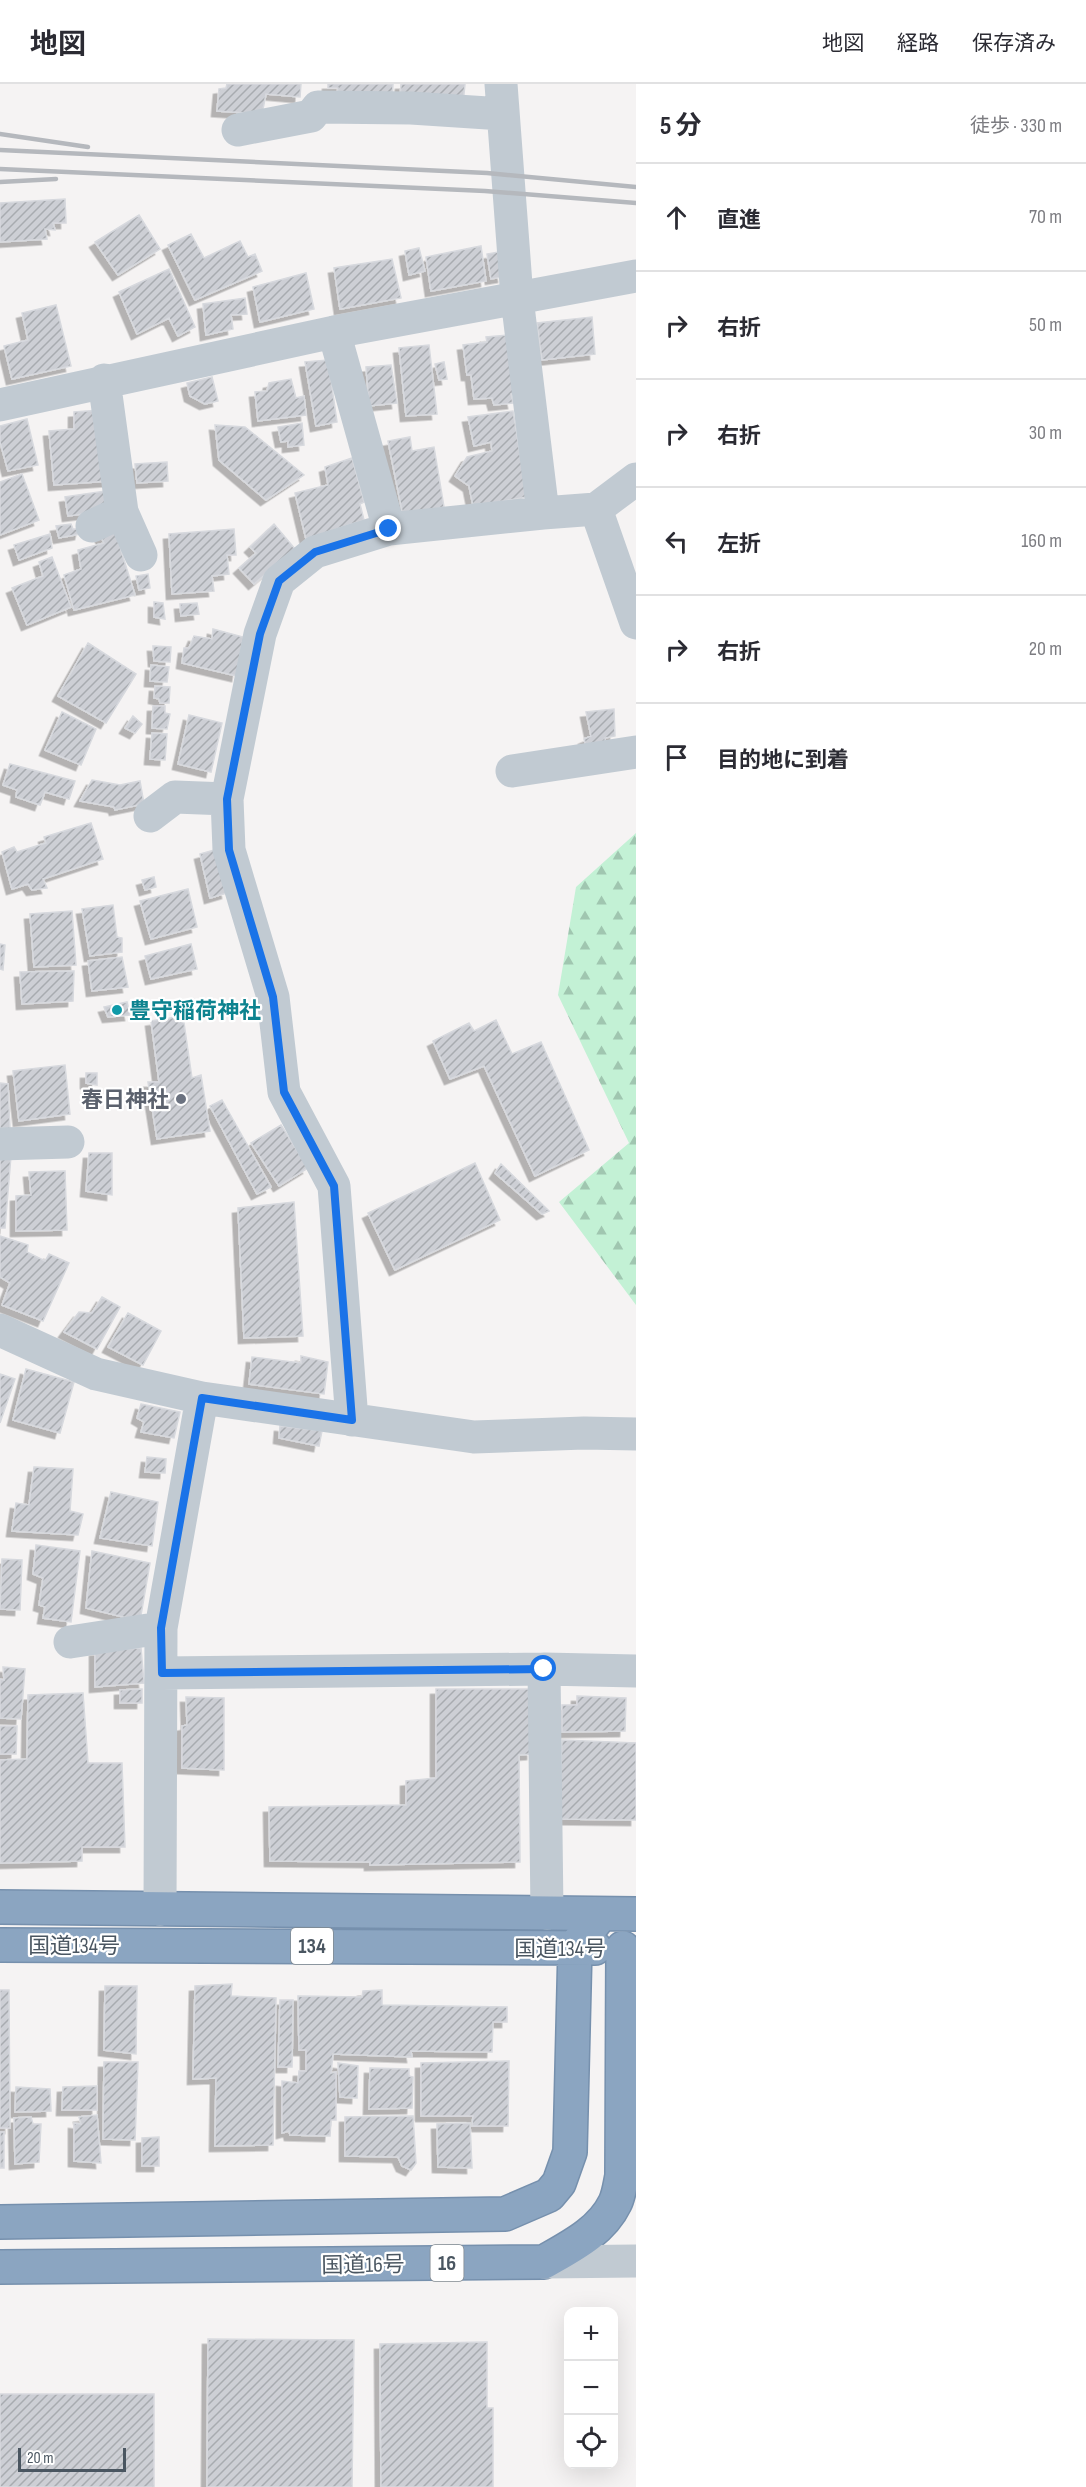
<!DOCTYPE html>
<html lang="ja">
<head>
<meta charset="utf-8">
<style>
  :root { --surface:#fff; --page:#f2f2f3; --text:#2b2b33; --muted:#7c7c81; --line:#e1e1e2 }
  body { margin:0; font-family:"Sofia Sans Condensed","Noto Sans JP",sans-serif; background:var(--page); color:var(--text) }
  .controls { position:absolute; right:18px; bottom:18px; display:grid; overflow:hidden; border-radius:12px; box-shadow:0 6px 24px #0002 }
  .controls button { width:54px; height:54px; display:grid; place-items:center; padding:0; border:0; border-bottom:2px solid var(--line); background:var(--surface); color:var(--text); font:30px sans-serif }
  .scale { position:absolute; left:18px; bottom:15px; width:108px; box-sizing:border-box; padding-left:6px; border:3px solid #4a5661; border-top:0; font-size:16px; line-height:21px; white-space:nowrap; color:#4a5661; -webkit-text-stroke:4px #fff; paint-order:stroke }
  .stop { position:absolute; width:18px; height:18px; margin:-14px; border:4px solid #1a73e8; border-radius:50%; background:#fff }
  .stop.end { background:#1a73e8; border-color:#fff; box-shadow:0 2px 6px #0008 }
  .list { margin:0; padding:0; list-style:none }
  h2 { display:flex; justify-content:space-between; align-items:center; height:78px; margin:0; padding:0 24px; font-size:26px }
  h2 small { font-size:20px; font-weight:400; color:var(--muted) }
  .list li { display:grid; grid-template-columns:39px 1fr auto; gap:18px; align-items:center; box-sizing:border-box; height:108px; padding:0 24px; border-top:2px solid var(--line) }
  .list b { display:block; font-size:22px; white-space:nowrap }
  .list em { font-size:20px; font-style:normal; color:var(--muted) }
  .icon { flex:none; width:33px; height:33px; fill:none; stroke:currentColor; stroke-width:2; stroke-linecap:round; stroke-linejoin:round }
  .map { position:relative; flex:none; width:636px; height:2403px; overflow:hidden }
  header { display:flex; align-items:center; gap:36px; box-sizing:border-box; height:84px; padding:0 30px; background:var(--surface); border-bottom:2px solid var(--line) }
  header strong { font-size:28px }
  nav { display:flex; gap:33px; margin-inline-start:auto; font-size:21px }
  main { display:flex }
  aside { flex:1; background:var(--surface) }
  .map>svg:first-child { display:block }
</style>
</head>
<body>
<header>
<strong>地図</strong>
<nav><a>地図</a><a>経路</a><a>保存済み</a></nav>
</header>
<main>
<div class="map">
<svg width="636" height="2403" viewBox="0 0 636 2403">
  <defs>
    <pattern id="forest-firs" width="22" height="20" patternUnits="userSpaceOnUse" patternTransform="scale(1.5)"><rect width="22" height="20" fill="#c3f1d5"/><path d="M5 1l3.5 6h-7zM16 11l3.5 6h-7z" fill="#a0c6b0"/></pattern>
    <pattern id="building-hatch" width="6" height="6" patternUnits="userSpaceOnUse" patternTransform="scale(1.5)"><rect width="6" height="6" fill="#cdcfd5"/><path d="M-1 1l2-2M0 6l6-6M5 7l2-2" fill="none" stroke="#a8abb0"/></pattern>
    <filter id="shadow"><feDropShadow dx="-5.5" dy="5.5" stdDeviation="0" flood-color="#0004"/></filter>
  </defs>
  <rect width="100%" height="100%" fill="#f5f3f3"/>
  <path fill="url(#forest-firs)" d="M636 749V1221L559 1118 629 1059 558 911 576 803Z"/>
  <path fill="url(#building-hatch)" stroke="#d7d9de" stroke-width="1.5" filter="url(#shadow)" d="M227 0H301L300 13 266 10 262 30 217 27 219 5 226 4Z
    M328 0H393L392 17 336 15 338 4H328Z
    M401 0H465L463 20 400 17Z
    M65 115 66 139H53L55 146 45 145 47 155 0 158V119Z
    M139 131 160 165 118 191 95 158Z
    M191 150 204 174 240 157 248 173 255 170 262 187 195 216 168 161Z
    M481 162 486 197 431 207 426 173Z
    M419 164 425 187 409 191 405 167Z
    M498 168 503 193 491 195 487 170Z
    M392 175 401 214 340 225 334 184Z
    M169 185 195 243 178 252 169 234 137 250 119 208Z
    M306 189 314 225 260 238 253 203Z
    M245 214 247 230 231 231 233 245 206 251 203 220Z
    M56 221 71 282 12 295 4 262 28 256 22 229Z
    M592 233 595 270 542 276 537 239Z
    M508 251 516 308 511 310 513 319 494 321 492 314 474 315 471 291H467L463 261 487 258 486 253Z
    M429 261 437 330 406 332 399 264Z
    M328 276 337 338 316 342 305 278Z
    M444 278 447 295 439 296 435 280Z
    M391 281 397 319 369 322 366 283Z
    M212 293 218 317 205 320 190 312 187 299Z
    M291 295 296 314 304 312 306 331 258 337 255 308 267 307 269 299Z
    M101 326 109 397 54 401 49 347 74 345V328Z
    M513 327 527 413 473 422 469 402 455 392 467 373 492 367 491 358 474 362 468 333Z
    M27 335 38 381 8 387 0 358V342Z
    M302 339 304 361 288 363V357L281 358 278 343Z
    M215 341 245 343 304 391 266 416 219 376Z
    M410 353 412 367 434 363 444 423 403 432 388 357Z
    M352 374 364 418 360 420 364 436 306 455 295 409 328 401 325 383Z
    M167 378 168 397 137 399 135 380Z
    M22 390 39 436 0 451V398Z
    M105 407 106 427 68 432 65 413Z
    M71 440 73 445H81L80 450 59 454 56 442Z
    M274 440 295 465 254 500 239 484 256 469 250 463Z
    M114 444 135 511 74 526 64 491 81 485 78 466 104 459 99 449Z
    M234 445 236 471H227L229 490 212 492 214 507 172 510 169 450Z
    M50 450 52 464 19 476 14 461Z
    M52 473 71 523 27 541 12 504 43 492 39 478Z
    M148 490 150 504 139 506 136 492Z
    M154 518 163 519 165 535 154 533Z
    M197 519 199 530 181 532 180 520Z
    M213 545 243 553 237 592 182 579 184 564H189L194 552 212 555Z
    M88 559 136 590 106 639 58 612Z
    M153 562 171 563 170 578 154 577Z
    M151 581 169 583 167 598 150 597Z
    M155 602 170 603 169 619H160L159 615 154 614Z
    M153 622H165V629L170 630 167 645 152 644Z
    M614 625 615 652 605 654 606 662 588 668 584 655 591 652 586 628Z
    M62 628 96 645 81 681 45 666Z
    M189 631 222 639 211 688 178 680Z
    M133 632 142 640 135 649 125 644Z
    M152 649 167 650 165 676 150 675Z
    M10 680 75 697 69 715 45 708 40 721 16 713 17 706 3 701Z
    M92 696 120 701 140 697 144 720 115 726 114 723 80 717Z
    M91 739 103 775 43 795 47 804 32 806 28 800 12 805 2 768 14 763 17 768 46 759 44 753Z
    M218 765 227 809 210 814 200 770Z
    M154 793 156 803 145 806 142 796Z
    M188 805 197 843 151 855 140 817Z
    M113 821 117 853 122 854V868L90 872 82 825Z
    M72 827 76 881 34 883 30 830Z
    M0 860 5 861 3 886 0 885Z
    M191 860 197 885 151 895 145 872Z
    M122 873 128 903 92 907 88 877Z
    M74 887 73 917 22 920 20 888Z
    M127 918 130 931 108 933 104 923Z
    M183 932 192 994 201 991 210 1047 157 1055 148 998H159L151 937Z
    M496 936 512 970 541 958 589 1066 535 1092 484 982 450 995 433 957 469 939 474 947Z
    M65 981 70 1030 19 1037 13 987Z
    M86 989H97V1001L86 999Z
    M0 999 8 1000 10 1045 0 1044Z
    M222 1016 271 1103 257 1110 210 1022Z
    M281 1041 308 1084 279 1102 251 1059Z
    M89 1069H112V1111L86 1107Z
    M0 1071 11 1072 5 1144H0Z
    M475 1079 500 1136 395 1186 368 1129Z
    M501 1080 549 1127 542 1130 495 1089Z
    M65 1087 67 1146 16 1147V1112L31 1111 29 1088Z
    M294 1118 303 1252 244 1254 238 1124Z
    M0 1152 28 1161 27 1168 45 1177 49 1170 69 1179 43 1237 2 1221 10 1199 0 1193Z
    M102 1213 120 1223 97 1265 64 1248 79 1228 92 1229Z
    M128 1229 161 1247 143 1281 108 1263Z
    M301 1272 328 1278 324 1310 249 1300 252 1273 301 1279Z
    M26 1285 74 1298 60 1349 13 1336Z
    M0 1290 15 1295 0 1339Z
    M141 1320 180 1328 174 1354 141 1348 144 1338 137 1334Z
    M280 1342 322 1347 319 1362 279 1354Z
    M147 1373 166 1375 165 1389 145 1388Z
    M34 1383 73 1385 70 1427 83 1430 78 1451 12 1447 16 1419 29 1421Z
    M111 1408 158 1418 152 1462 100 1454Z
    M36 1461 80 1467 71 1538 43 1534 45 1523 39 1521 43 1494 33 1490Z
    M92 1467 150 1479 140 1537 86 1524Z
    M2 1475 22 1476 20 1526 0 1525Z
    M141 1564 144 1599 95 1603V1567Z
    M3 1583 25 1585 21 1635 0 1634V1595L4 1596Z
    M142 1605V1619H120V1606Z
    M436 1605H532V1670L519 1671 520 1778 370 1781V1778L270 1777 269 1723 406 1721V1697L436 1694Z
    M83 1609 88 1679H122L125 1763H82V1777L0 1779V1676L27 1675 28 1611Z
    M577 1612 626 1614 625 1647 562 1648V1621H577Z
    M186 1613 224 1614V1686L182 1684V1642L187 1641Z
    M0 1642H17L16 1670H0Z
    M562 1656 636 1659V1736L559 1735Z
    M232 1900 231 1912 276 1914 273 2061 215 2062 216 1994 193 1995 195 1902Z
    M105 1902H137L136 1970 104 1966Z
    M0 1906H9L10 2044H0Z
    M382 1906V1921L507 1923V1938H493L492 1968 411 1967 412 1973 333 1970 331 1989 336 1988V2036H331L330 2052 290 2051 289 2047 282 2049V1997L298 1999 299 1987H306V1966H299L298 1912 362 1913 363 1907Z
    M280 1916H293L292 1983H278Z
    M509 1977 508 2042H472L473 2032H421V1979Z
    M104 1978H138L135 2056 103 2055Z
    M338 1979 358 1982 357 2014 340 2013Z
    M370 1984 409 1985V1992L413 1993 412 2024 369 2025Z
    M97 2002V2026H62L63 2003Z
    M16 2003 50 2005 51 2027 15 2028Z
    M97 2031 101 2079 74 2077V2039L81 2040 79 2033Z
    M413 2032 416 2079 411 2086 402 2082 398 2073 345 2072V2033Z
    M31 2033 33 2040H41L39 2078 15 2080 14 2034Z
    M470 2039 472 2084 438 2083 437 2040Z
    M0 2048H4V2084H0Z
    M159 2053V2082H142V2054Z
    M208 2255 354 2256 352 2403H207Z
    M487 2258V2324H493V2403H381L380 2260Z
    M0 2310H154V2403H0Z"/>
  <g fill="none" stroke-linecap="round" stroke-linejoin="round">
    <g stroke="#7690ad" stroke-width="36">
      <path id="highway" d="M0 1823 636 1830
        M0 1861 595 1864
        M0 2138 505 2130 549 2111 559 2099 570 2068 575 1863 601 1830
        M0 2183 544 2178C570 2163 601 2148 615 2119 619 2111 620 2101 622 2092L623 1864"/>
    </g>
    <path stroke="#c1cad2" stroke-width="33" d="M238 46 311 32 318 23 411 24 503 30
      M334 248 389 445
      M104 296 122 428 141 471
      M0 321 334 248 636 192
      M596 425 636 539
      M543 429 596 425 636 395
      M92 442 122 428
      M512 687 636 668
      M150 732 175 713 227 715
      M0 1060 68 1058
      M0 1246 96 1290 202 1314 474 1353 584 1349 636 1350
      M352 1336 334 1102 284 1008 273 913 229 766 227 715 260 550 279 497 315 468 389 445 543 429 517 214 501 0
      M70 1558 161 1544
      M544 1585 547 1829
      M162 1589 544 1585 636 1587
      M160 1825 161 1544 202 1314
      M544 2178 636 2177"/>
    <use href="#highway" stroke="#8ba5c1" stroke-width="33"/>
    <path stroke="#b5b8bd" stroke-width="4.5" d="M0 50 88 63
      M0 66 487 89 636 103
      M0 85 485 107 636 119
      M0 98 56 95"/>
  </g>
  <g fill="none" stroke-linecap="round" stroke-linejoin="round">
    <path stroke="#1a73e8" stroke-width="8" d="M389 445 315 468 279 497 260 550 227 715 229 766 273 913 284 1008 334 1102 352 1336 202 1314 161 1544 162 1589 544 1585"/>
  </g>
  <circle fill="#0f9aa8" stroke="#fff" stroke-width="2" cx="117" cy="926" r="6"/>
  <circle fill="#6b7280" stroke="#fff" stroke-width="2" cx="181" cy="1015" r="6"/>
  <g text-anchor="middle" stroke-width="4.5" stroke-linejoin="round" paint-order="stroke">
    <g fill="#fff" stroke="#808990" stroke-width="1.5">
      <rect x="291" y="1844" width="42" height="36" rx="4.5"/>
      <rect x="430.5" y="2161" width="33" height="36" rx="4.5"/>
    </g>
    <g font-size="21" font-weight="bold" fill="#4a5661">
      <text x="312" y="1869">134</text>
      <text x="447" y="2186">16</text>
    </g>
    <g font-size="22" font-weight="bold" fill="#0d838f" stroke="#fff" text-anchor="start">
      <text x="129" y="934">豊守稲荷神社</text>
    </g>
    <g font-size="22" font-weight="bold" fill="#5b616d" stroke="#fff" text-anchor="end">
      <text x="169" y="1023">春日神社</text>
    </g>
    <g font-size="22" fill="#4a5661" stroke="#fff">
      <text x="74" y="1869">国道134号</text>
      <text x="560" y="1872">国道134号</text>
      <text transform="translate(363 2180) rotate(-1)" y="8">国道16号</text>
    </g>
  </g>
</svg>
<div class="controls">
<button>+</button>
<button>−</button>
<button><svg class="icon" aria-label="locate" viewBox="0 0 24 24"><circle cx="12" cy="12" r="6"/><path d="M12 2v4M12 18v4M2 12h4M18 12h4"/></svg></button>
</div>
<div class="scale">20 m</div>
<div class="stop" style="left:544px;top:1585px"></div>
<div class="stop end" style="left:389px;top:445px"></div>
</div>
<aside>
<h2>5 分<small>徒歩 · 330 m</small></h2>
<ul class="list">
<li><svg class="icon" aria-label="ahead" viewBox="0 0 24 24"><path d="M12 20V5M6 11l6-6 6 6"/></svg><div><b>直進</b></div><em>70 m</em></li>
<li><svg class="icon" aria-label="right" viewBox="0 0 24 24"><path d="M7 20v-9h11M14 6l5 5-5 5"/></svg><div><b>右折</b></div><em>50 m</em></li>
<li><svg class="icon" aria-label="right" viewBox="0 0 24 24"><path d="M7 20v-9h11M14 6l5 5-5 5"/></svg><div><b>右折</b></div><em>30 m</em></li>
<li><svg class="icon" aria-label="left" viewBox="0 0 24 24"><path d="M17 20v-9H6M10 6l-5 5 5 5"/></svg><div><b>左折</b></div><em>160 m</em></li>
<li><svg class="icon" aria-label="right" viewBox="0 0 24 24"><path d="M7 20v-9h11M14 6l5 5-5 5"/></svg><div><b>右折</b></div><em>20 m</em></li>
<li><svg class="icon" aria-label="arrive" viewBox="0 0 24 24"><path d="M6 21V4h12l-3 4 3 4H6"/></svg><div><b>目的地に到着</b></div></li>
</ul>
</aside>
</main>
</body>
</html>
